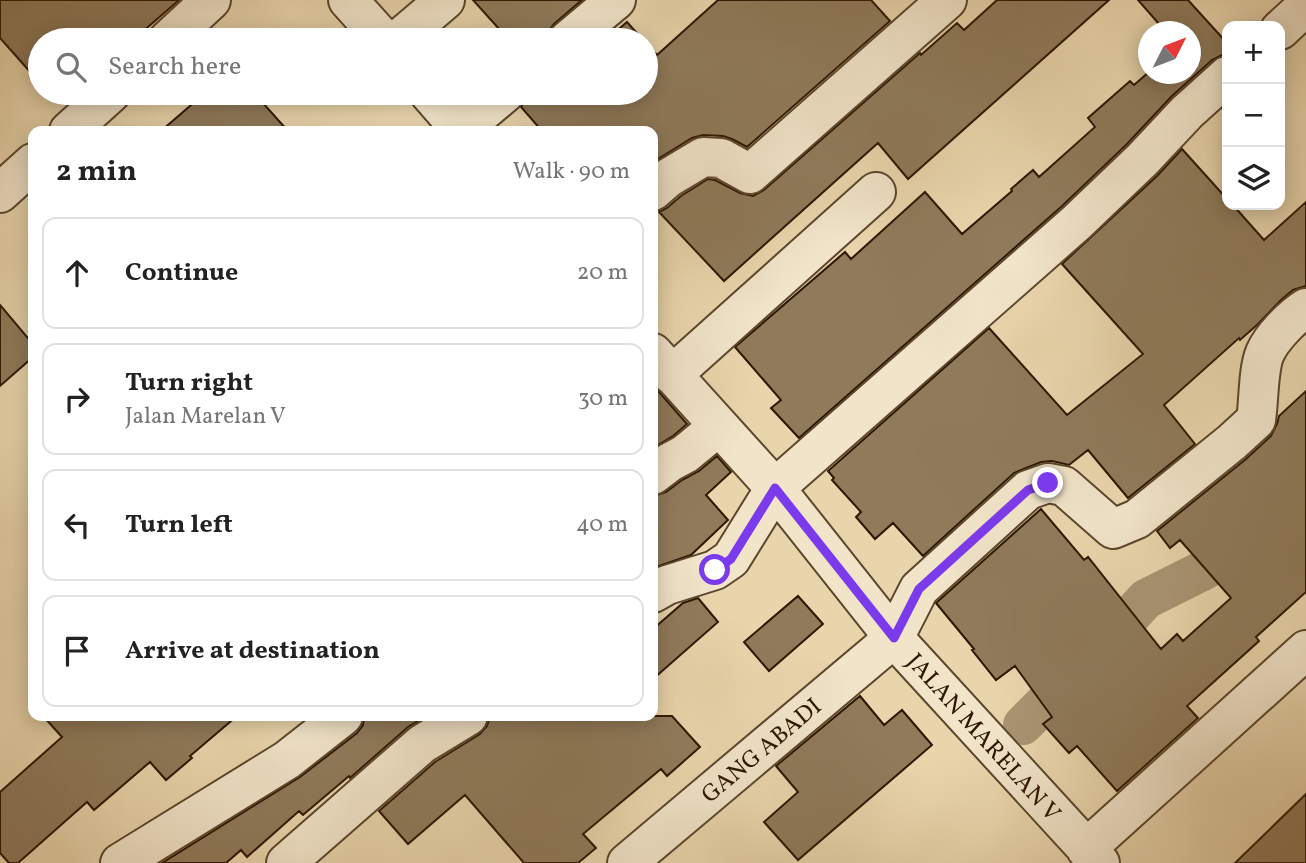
<!DOCTYPE html>
<html lang="en">
<head>
<meta charset="utf-8">
<style>
  :root { --surface:#fff; --page:#f6f6f6; --text:#222; --muted:#767676; --line:#e0e0e0 }
  body { margin:0; font-family:Vollkorn,serif; background:var(--page); color:var(--text) }
  .controls { position:absolute; right:21px; top:21px; display:grid; overflow:hidden; border-radius:14px; box-shadow:0 4px 18px #0003 }
  .controls button { width:63px; height:63px; display:grid; place-items:center; padding:0; border:0; border-bottom:2px solid var(--line); background:var(--surface); color:var(--text); font:35px sans-serif }
  .compass { position:absolute; left:1138px; top:21px; width:63px; height:63px; border-radius:50%; background:var(--surface); box-shadow:0 4px 18px #0003; rotate:48deg }
  .stop { position:absolute; width:21px; height:21px; margin:-16px; border:5px solid #7c3aed; border-radius:50%; background:#fff }
  .stop.end { background:#7c3aed; border-color:#fff; box-shadow:0 2px 7px #0008 }
  .list { margin:0; padding:0; list-style:none }
  h2 { display:flex; justify-content:space-between; align-items:center; height:91px; margin:0; padding:0 28px; font-size:30px }
  h2 small { font-size:23px; font-weight:400; color:var(--muted) }
  .list li { display:grid; grid-template-columns:46px 1fr auto; gap:21px; align-items:center; box-sizing:border-box; height:112px; margin:0 14px 14px; padding:0 14px; border:2px solid var(--line); border-radius:14px }
  .list b { display:block; font-size:26px; white-space:nowrap }
  .list p { margin:0; font-size:23px; white-space:nowrap; color:var(--muted) }
  .list em { font-size:23px; font-style:normal; color:var(--muted) }
  .icon { flex:none; width:38px; height:38px; fill:none; stroke:currentColor; stroke-width:2; stroke-linecap:round; stroke-linejoin:round }
  .map { position:relative; flex:none; width:1306px; height:863px; overflow:hidden }
  .search { position:absolute; background:var(--surface); box-shadow:0 4px 18px #0003; left:28px; top:28px; width:630px; height:77px; display:flex; align-items:center; gap:18px; box-sizing:border-box; padding:0 24px; border-radius:38px; color:var(--muted); font-size:26px }
  .panel { position:absolute; background:var(--surface); box-shadow:0 4px 18px #0003; left:28px; top:126px; width:630px; height:595px; border-radius:14px }
  .map>svg:first-child { display:block }
</style>
</head>
<body>
<div class="map">
<svg width="1306" height="863" viewBox="0 0 1306 863">
  <rect width="100%" height="100%" fill="#e9d5ac"/>
  <filter id="stains"><feTurbulence type="fractalNoise" baseFrequency=".00286" numOctaves="4"/><feColorMatrix values="0 0 0 0 .2 0 0 0 0 .09 0 0 0 0 .02 0 0 0 .5 -.17"/></filter>
  <radialGradient id="worn" r=".72"><stop offset=".6" stop-color="#630" stop-opacity="0"/><stop offset="1" stop-color="#630" stop-opacity=".3"/></radialGradient>
  <g fill="none" stroke-linecap="round" stroke-linejoin="round">
    <path stroke="#a99472" stroke-width="40" d="M1023 725 1124 623 1146 599 1204 570 1278 523 1306 494"/>
  </g>
  <path fill="#8f7a5a" stroke="#2d1701" stroke-width="2" d="M0 0H179L133 40H40V83L0 38Z
    M473 0H582L554 24 548 32 547 40H509Z
    M718 0H871L890 21 747 147 732 139 723 136 703 135 692 138 653 162V131H542L521 107 525 101 526 93H646V43L657 55Z
    M997 0H1109L908 179 878 143 724 281 659 212 667 208 681 196 708 179 715 180 740 193 753 196 764 190 920 53 921 55 957 23 964 30Z
    M1138 0H1188L1227 43V55H1222L1212 60 1172 96 1126 145 1061 207 799 438 771 408 781 400 735 347 845 252 851 259 925 192 962 234 1012 191 1011 189 1033 170 1039 177 1095 127 1088 118 1130 81 1134 85 1149 72V74H1191V32H1166Z
    M627 22 643 40H602L611 33 612 35Z
    M205 93H254L288 131H161Z
    M1182 149 1227 199V205H1233L1264 240 1306 202V286L1293 290 1281 300 1258 324 1240 340 1239 338 1164 405 1195 444 1128 498 1088 450 1069 465 1052 461 1041 462 1014 473 923 556 893 523 875 539 856 517 861 512 832 480 834 478 828 471 989 328 1067 415 1143 354 1062 264 1157 176Z
    M0 305 33 344V357L0 386Z
    M653 385 687 424 673 436 653 448Z
    M1306 391V592L1256 637 1259 641 1187 706 1198 718 1117 791 1077 746 1069 753 1043 724 1052 717 1015 666 996 680 972 650 974 649 936 603 1041 509 1084 560 1088 557 1161 649 1177 634 1183 641 1231 598 1180 540 1170 548 1157 531 1246 459 1271 436 1277 424 1279 416Z
    M717 456 731 472 706 495 728 520 691 555 653 568V496L666 492 682 480 699 471Z
    M798 596 823 624 769 671 744 642Z
    M698 598 718 622 653 679V629L683 603Z
    M860 696 884 725 902 710 932 745 798 860 764 822 798 792 776 766Z
    M43 716H237L190 756 192 758 166 780 150 762 94 810 87 802 18 863H9L0 853V792L62 737Z
    M364 716H426L408 727 350 778 349 776 303 815 299 811 247 857 241 850 226 863H162L300 777 357 733 363 725Z
    M490 716H672L700 747 667 776 661 769 583 834 596 848 578 863H524L465 795 408 844 379 811 435 762 480 734 487 726Z
    M1306 794V863H1235Z"/>
  <g fill="none" stroke-linecap="round" stroke-linejoin="round">
    <g stroke="#5c462c" stroke-width="42">
      <path id="minor" d="M348 0 384 40
        M1280 30 1306 6
        M168 40 211 0
        M398 40 445 0
        M568 40 616 0
        M429 93 462 131
        M461 130 505 93
        M69 131 111 93
        M653 191 668 178 703 157 721 158 750 174 947 0
        M0 193 33 163
        M653 353 775 488 894 638 1100 863
        M672 375 876 192
        M653 475 670 462 685 454 719 426
        M653 593 667 585 715 570 731 559 775 488 1076 223 1142 160 1187 112 1227 76
        M1086 849 1306 650
        M120 863 287 760 343 716
        M286 863 422 744 468 716
        M627 863 894 638 919 589 1028 490 1048 483 1064 486 1113 529 1137 519 1232 442 1256 420C1259 401 1258 369 1265 353 1272 337 1292 317 1306 308"/>
    </g>
    <use href="#minor" stroke="#f1e4c9" stroke-width="38"/>
  </g>
  <g fill="none" stroke-linecap="round" stroke-linejoin="round">
    <path stroke="#7c3aed" stroke-width="9" d="M715 570 731 559 775 488 894 638 919 589 1028 490 1048 483"/>
  </g>
  <g text-anchor="middle" stroke-width="6" stroke-linejoin="round" paint-order="stroke">
    <g font-size="24" fill="#2d1701" stroke="#f1e4c9">
      <text transform="translate(984 737) rotate(48)" y="8">JALAN MARELAN V</text>
      <text transform="translate(761 750) rotate(-40)" y="8">GANG ABADI</text>
    </g>
  </g>
  <rect width="100%" height="100%" filter="url(#stains)"/>
  <rect width="100%" height="100%" fill="url(#worn)"/>
</svg>
<div class="controls">
<button>+</button>
<button>−</button>
<button><svg class="icon" aria-label="layers" viewBox="0 0 24 24"><path d="M12 4l9 5-9 5-9-5zM3 14l9 5 9-5"/></svg></button>
</div>
<svg class="compass" viewBox="-18 -18 36 36"><path d="M0-13l5 13h-10z" fill="#e53935"/><path d="M0 13l5-13h-10z" fill="#767676"/></svg>
<div class="stop" style="left:715px;top:570px"></div>
<div class="stop end" style="left:1048px;top:483px"></div>
<div class="search"><svg class="icon" aria-label="search" viewBox="0 0 24 24"><circle cx="10" cy="10" r="6"/><path d="M15 15l6 6"/></svg>Search here</div>
<section class="panel">
<h2>2 min<small>Walk · 90 m</small></h2>
<ul class="list">
<li><svg class="icon" aria-label="ahead" viewBox="0 0 24 24"><path d="M12 20V5M6 11l6-6 6 6"/></svg><div><b>Continue</b></div><em>20 m</em></li>
<li><svg class="icon" aria-label="right" viewBox="0 0 24 24"><path d="M7 20v-9h11M14 6l5 5-5 5"/></svg><div><b>Turn right</b><p>Jalan Marelan V</p></div><em>30 m</em></li>
<li><svg class="icon" aria-label="left" viewBox="0 0 24 24"><path d="M17 20v-9H6M10 6l-5 5 5 5"/></svg><div><b>Turn left</b></div><em>40 m</em></li>
<li><svg class="icon" aria-label="arrive" viewBox="0 0 24 24"><path d="M6 21V4h12l-3 4 3 4H6"/></svg><div><b>Arrive at destination</b></div></li>
</ul>
</section>
</div>
</body>
</html>
